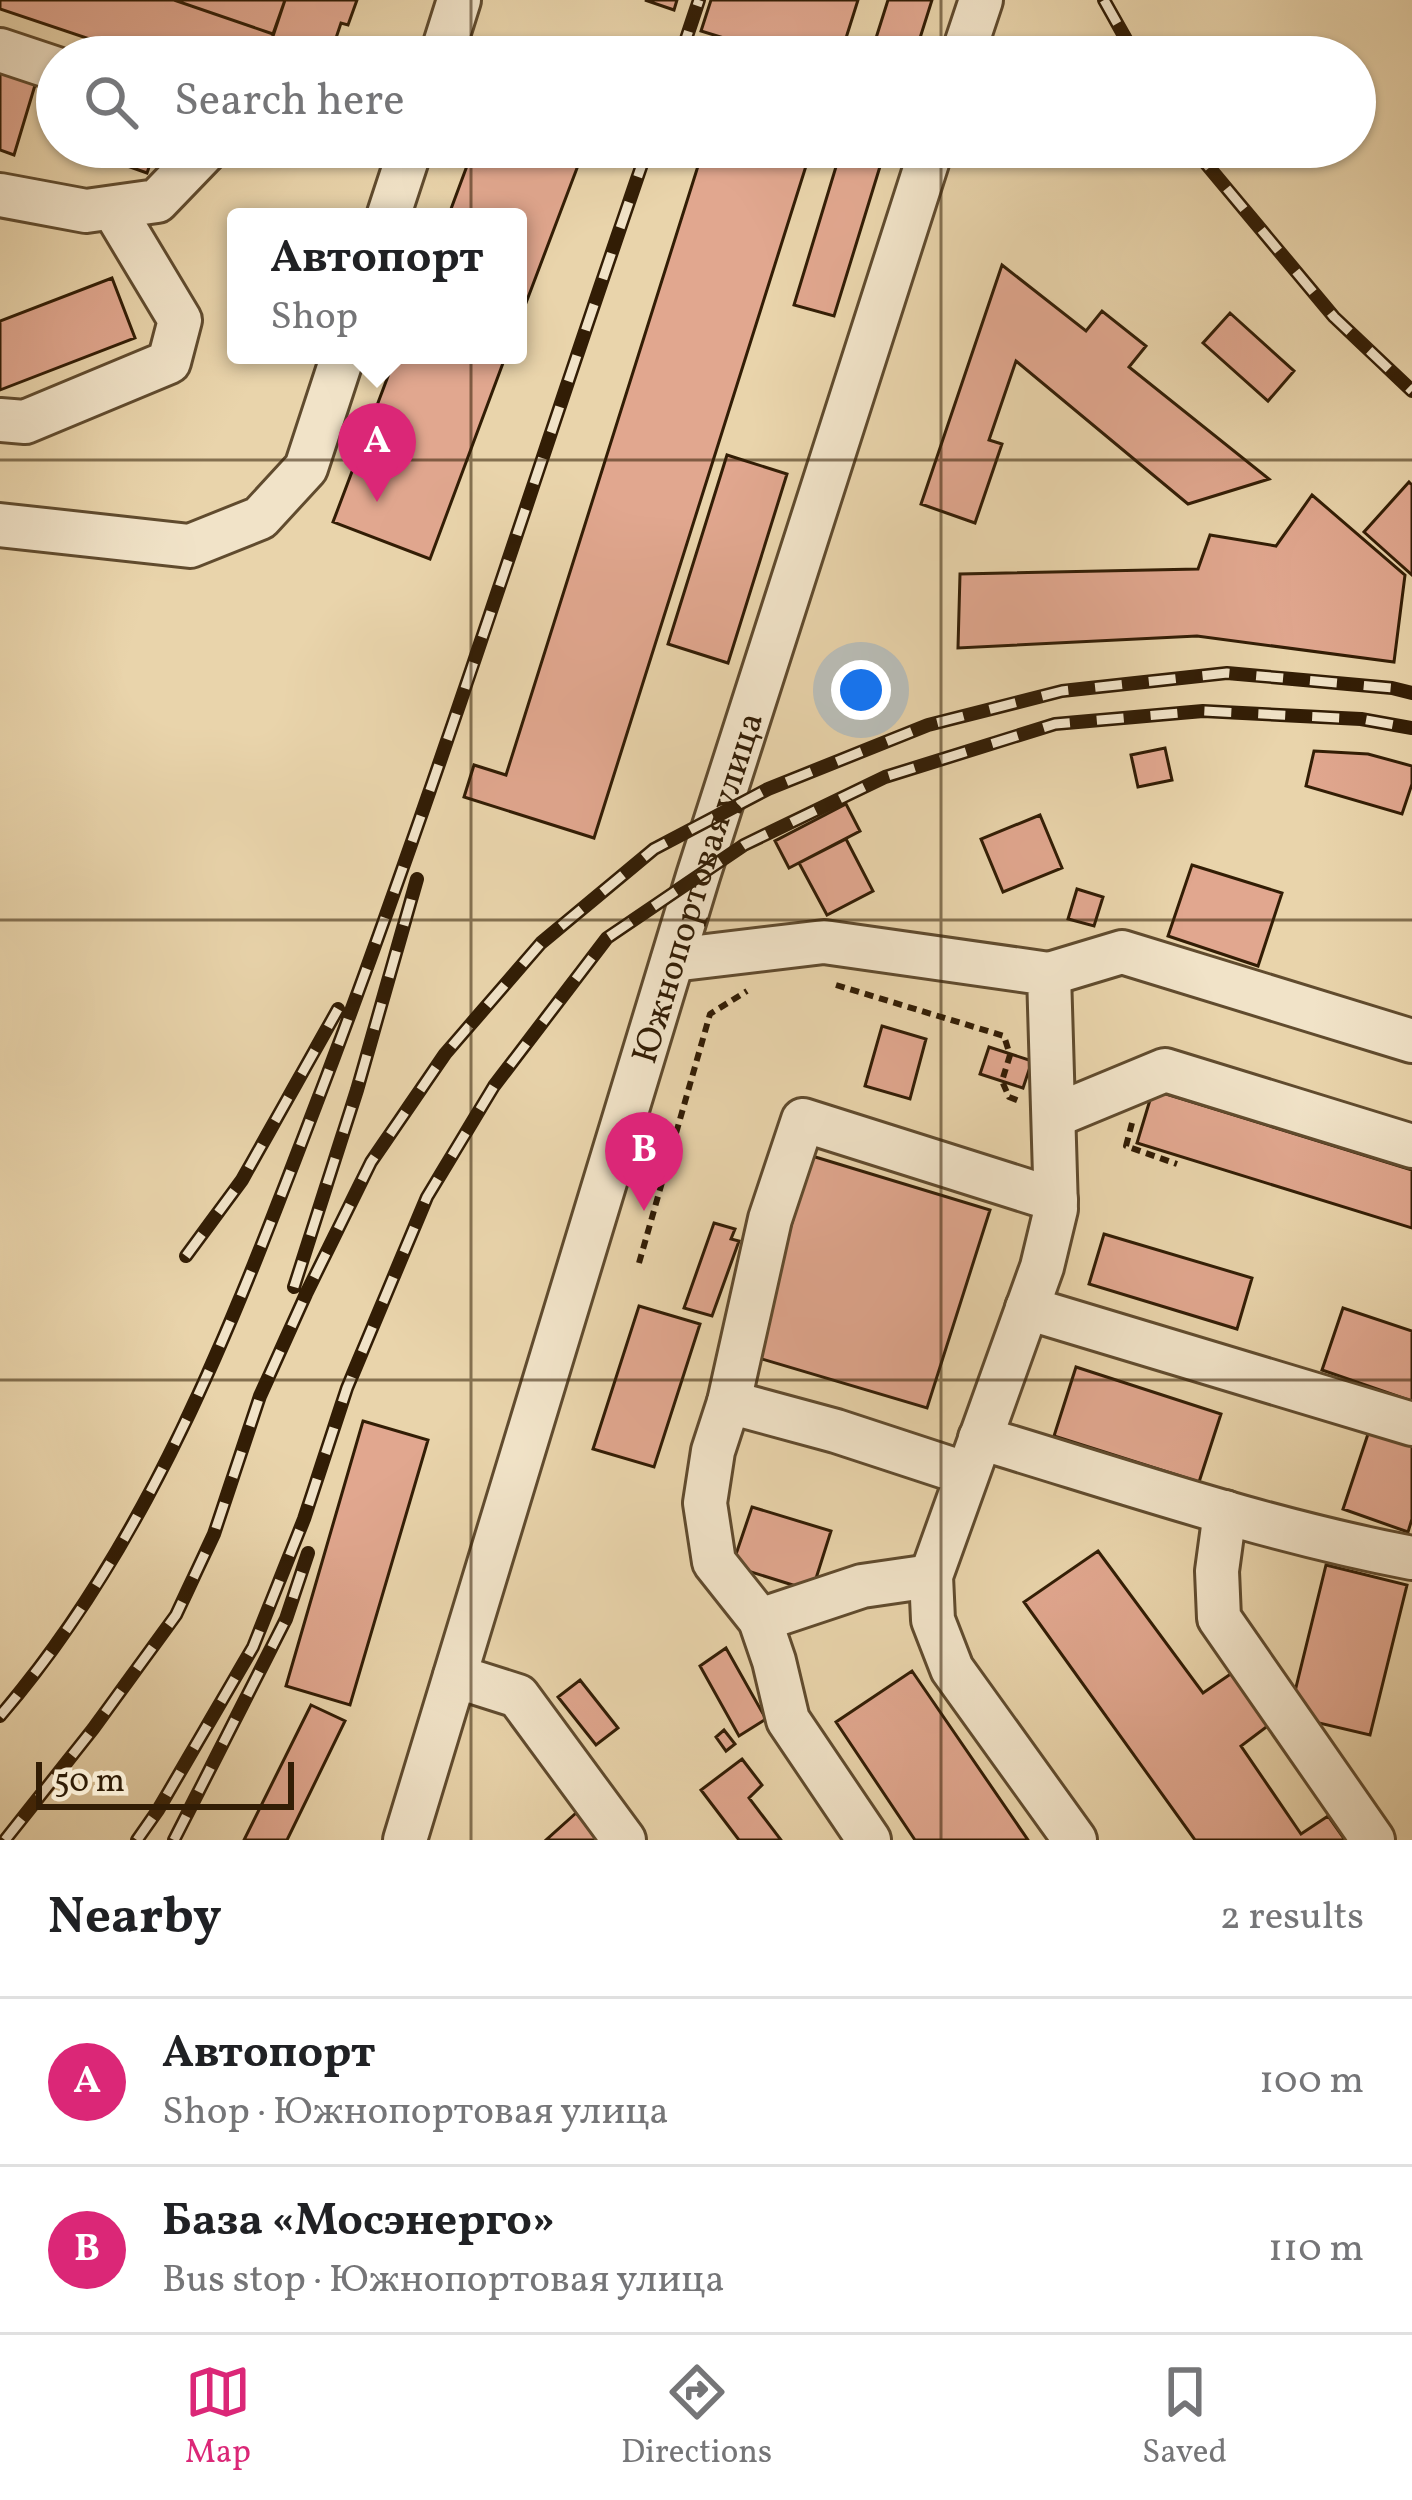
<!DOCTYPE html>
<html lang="en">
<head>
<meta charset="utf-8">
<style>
  :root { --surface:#fff; --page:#f2f2f2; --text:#202124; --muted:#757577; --line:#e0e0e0; --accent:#db2777 }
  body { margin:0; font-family:Vollkorn,serif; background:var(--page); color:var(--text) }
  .scale { position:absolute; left:36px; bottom:30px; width:258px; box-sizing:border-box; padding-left:12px; border:6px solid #321d05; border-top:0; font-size:33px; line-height:42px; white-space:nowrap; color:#321d05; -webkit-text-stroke:9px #f1e3c8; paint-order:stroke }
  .you { position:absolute; left:861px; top:690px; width:42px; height:42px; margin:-30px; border:9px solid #fff; border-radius:50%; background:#1a73e8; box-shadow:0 0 0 18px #1a73e833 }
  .badge { display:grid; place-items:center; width:78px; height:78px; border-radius:50%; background:var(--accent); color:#fff; font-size:39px; font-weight:700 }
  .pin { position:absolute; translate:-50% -99px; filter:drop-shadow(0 3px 6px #0008) }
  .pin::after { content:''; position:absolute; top:63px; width:42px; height:36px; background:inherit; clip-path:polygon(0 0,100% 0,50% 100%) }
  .popup { position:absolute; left:227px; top:208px; width:300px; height:156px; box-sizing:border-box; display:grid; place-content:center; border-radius:12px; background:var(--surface); filter:drop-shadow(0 3px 9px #0005); font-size:39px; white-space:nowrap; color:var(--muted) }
  .popup b { font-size:45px; color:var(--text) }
  .popup::after { content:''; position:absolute; left:50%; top:100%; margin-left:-24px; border:24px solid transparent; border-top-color:var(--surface) }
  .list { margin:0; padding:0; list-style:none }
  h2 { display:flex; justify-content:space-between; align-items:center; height:156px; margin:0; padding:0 48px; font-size:51px }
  h2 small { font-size:39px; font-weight:400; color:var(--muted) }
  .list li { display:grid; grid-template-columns:78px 1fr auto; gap:36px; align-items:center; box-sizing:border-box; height:168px; padding:0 48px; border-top:3px solid var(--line) }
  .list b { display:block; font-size:45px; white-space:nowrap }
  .list p { margin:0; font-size:39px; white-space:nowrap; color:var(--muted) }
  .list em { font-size:39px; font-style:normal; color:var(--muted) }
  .icon { flex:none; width:66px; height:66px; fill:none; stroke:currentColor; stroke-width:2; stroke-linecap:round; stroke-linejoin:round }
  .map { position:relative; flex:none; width:1412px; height:1840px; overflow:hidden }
  .search { position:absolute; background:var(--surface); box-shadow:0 3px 9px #0004; left:36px; right:36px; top:36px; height:132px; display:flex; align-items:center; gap:30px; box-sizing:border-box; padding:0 42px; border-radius:66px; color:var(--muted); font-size:45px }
  .sheet { height:492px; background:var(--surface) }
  nav { display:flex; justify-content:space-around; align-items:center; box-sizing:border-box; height:168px; border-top:3px solid var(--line); background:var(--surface); font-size:33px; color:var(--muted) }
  nav a { display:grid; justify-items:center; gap:6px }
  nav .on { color:var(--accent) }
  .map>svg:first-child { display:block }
</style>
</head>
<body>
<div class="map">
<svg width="1412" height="1840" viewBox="0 0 1412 1840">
  <rect width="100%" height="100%" fill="#e9d4ab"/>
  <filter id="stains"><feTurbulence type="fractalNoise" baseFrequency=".00167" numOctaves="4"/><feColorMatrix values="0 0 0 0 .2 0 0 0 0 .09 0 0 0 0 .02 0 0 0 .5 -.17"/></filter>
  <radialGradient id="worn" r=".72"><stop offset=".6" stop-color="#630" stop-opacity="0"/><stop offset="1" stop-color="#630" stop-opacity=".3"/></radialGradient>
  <path fill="#e1a78f" stroke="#321d05" stroke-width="3" d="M0 0H174L273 34 266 57H143L0 9Z
    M174 0H285L273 34Z
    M285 0H357L348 25 341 23 335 41 342 43 337 57H286L268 51Z
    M645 0H677L674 10Z
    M711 0H858L840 57H733L737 42 701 31Z
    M888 0H932L914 57H870Z
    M512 45 544 57H508Z
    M0 69 36 82 14 155 0 150Z
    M105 147H156L147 173 102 157Z
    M474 147H585L518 324V217H448Z
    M704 147H812L594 838 464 797 474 765 506 775Z
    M842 147H886L834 316 794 305Z
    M1002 265 1086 331 1102 311 1146 346 1129 367 1269 479 1188 504 1016 361 989 440 1002 444 975 523 921 504Z
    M112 278 135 338 0 390V321Z
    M1230 313 1294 371 1268 401 1203 343Z
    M396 355H506L430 559 333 522Z
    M727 455 787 474 728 663 668 644Z
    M1409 482 1412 485V575L1364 532Z
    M1312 495 1405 575 1394 662 1197 636 958 648 960 574 1198 569 1210 535 1276 546Z
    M1165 748 1172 780 1138 787 1131 755Z
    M1314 751 1368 754 1412 766V784L1402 814 1306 786Z
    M846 804 860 831 789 868 775 841Z
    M1040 815 1062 868 1003 892 981 839Z
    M846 839 873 891 827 915 799 863Z
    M1192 865 1282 893 1258 966 1168 936Z
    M1077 889 1103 897 1094 926 1068 919Z
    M882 1026 926 1039 910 1099 865 1086Z
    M989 1047 1032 1061 1023 1088 980 1074Z
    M1153 1090 1412 1170V1228L1137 1143Z
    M812 1156 990 1210 927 1408 752 1356Z
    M714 1223 735 1229 731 1239 739 1241 712 1316 684 1308Z
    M1104 1234 1252 1278 1237 1329 1089 1284Z
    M639 1306 700 1324 654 1467 593 1449Z
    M1343 1308 1412 1331V1401L1322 1370Z
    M1076 1367 1221 1414 1199 1482 1054 1436Z
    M363 1421 428 1440 350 1705 286 1686Z
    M1371 1425 1412 1439V1519L1408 1532 1343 1509Z
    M752 1507 831 1531 812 1591 732 1566Z
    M1098 1551 1203 1693 1232 1673 1269 1725 1241 1746 1301 1834 1328 1816 1345 1840H1195L1024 1602Z
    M1326 1565 1407 1585 1370 1735 1289 1716Z
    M726 1648 766 1719 739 1736 700 1666Z
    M912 1671 1028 1840H915L836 1722Z
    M580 1680 618 1728 596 1745 558 1697Z
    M311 1705 345 1721 287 1840H244Z
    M724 1730 735 1744 726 1751 716 1737Z
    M742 1759 762 1785 749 1798 781 1840H739L701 1790Z
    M576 1813 600 1840H546Z"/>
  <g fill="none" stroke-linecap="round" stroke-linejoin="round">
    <g stroke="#604b2e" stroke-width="48">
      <g id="minor">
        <path d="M0 50 57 69"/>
        <path d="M441 57 459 0"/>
        <path d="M962 57 981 0"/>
        <path d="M0 195 86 211 157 201 209 147"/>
        <path d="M388 217 411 147"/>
        <path d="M0 420 25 422 169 362 180 320 117 215"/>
        <path d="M0 525 190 546 260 518 306 468 343 355"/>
        <path d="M673 960 824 942 1049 974 1056 1209 1042 1267 931 1576 933 1620 952 1669 1075 1840"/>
        <path d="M1049 974 1122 952 1412 1041"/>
        <path d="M1054 1116 1165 1070 1412 1146"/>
        <path d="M1027 1308 1412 1424"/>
        <path d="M729 1402 836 1431 967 1474"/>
        <path d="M980 1438C1123 1481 1265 1530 1412 1558"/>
        <path d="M1225 1512 1217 1571 1219 1618 1373 1840"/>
        <path d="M760 1620 862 1586 931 1576"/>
        <path d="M455 1676 518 1696 624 1840"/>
        <path id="s1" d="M405 1840 698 876 932 147"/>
        <path d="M869 1840 788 1720 774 1661 760 1620 714 1562 705 1503 713 1451 729 1402 770 1219 803 1120 1056 1200"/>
      </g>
    </g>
    <path stroke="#321d05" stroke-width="6" stroke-dasharray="9 6" stroke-linecap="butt" d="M836 985 1004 1036 1010 1055 1002 1081 1009 1097 1019 1101
      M1132 1123 1126 1146 1177 1164
      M639 1263 710 1014 747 991"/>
    <use href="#minor" stroke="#f1e3c8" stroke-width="42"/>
    <g stroke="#321d05" stroke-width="14">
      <path id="rail" d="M1104 0 1136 57
        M680 57 699 0
        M1192 147 1334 317 1412 391
        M186 1256 242 1180 338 1009
        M294 1287 357 1090 417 879
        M0 1716C151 1540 233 1322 315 1107 436 791 537 467 648 147
        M5 1840 93 1729 176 1615 214 1534 260 1396 306 1294 371 1162 445 1054 541 943 654 849 768 789 928 725 1062 691 1227 673 1392 688 1412 693
        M137 1840 158 1810 253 1647 304 1519 347 1388 427 1197 494 1086 607 938 744 845 885 777 1055 724 1203 711 1361 719 1412 728
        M174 1840 286 1619 308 1553"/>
    </g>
    <use href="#rail" stroke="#f1e3c8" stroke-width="9" stroke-dasharray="27" stroke-linecap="butt"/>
  </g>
  <path fill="none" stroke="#321d05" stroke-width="3" stroke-opacity="0.55" d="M471 0V57M941 0V57M471 147V1840M941 147V1840M0 460H1412M0 920H1412M0 1380H1412"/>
  <g text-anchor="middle" stroke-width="12" stroke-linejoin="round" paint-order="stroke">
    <g font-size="36" fill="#321d05" stroke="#f1e3c8">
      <text dy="13" stroke="none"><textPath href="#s1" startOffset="996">Южнопортовая улица</textPath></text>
    </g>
  </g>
  <rect width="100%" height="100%" filter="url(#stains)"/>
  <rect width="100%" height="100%" fill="url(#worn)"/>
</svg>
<div class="scale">50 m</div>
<div class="you"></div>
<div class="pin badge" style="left:377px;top:502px">A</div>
<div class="popup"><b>Автопорт</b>Shop</div>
<div class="pin badge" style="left:644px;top:1211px">B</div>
<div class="search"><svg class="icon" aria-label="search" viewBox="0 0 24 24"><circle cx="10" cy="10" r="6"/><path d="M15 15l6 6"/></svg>Search here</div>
</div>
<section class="sheet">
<h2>Nearby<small>2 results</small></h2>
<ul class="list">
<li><span class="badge">A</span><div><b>Автопорт</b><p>Shop · Южнопортовая улица</p></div><em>100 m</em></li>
<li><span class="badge">B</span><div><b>База «Мосэнерго»</b><p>Bus stop · Южнопортовая улица</p></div><em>110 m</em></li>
</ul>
</section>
<nav>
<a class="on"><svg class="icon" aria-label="map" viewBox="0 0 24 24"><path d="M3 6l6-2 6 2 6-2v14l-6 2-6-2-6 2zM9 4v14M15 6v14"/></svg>Map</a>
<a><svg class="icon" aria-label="directions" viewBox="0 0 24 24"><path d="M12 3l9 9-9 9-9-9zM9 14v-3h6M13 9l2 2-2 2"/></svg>Directions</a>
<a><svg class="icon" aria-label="saved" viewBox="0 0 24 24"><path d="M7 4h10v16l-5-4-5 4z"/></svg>Saved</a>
</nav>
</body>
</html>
